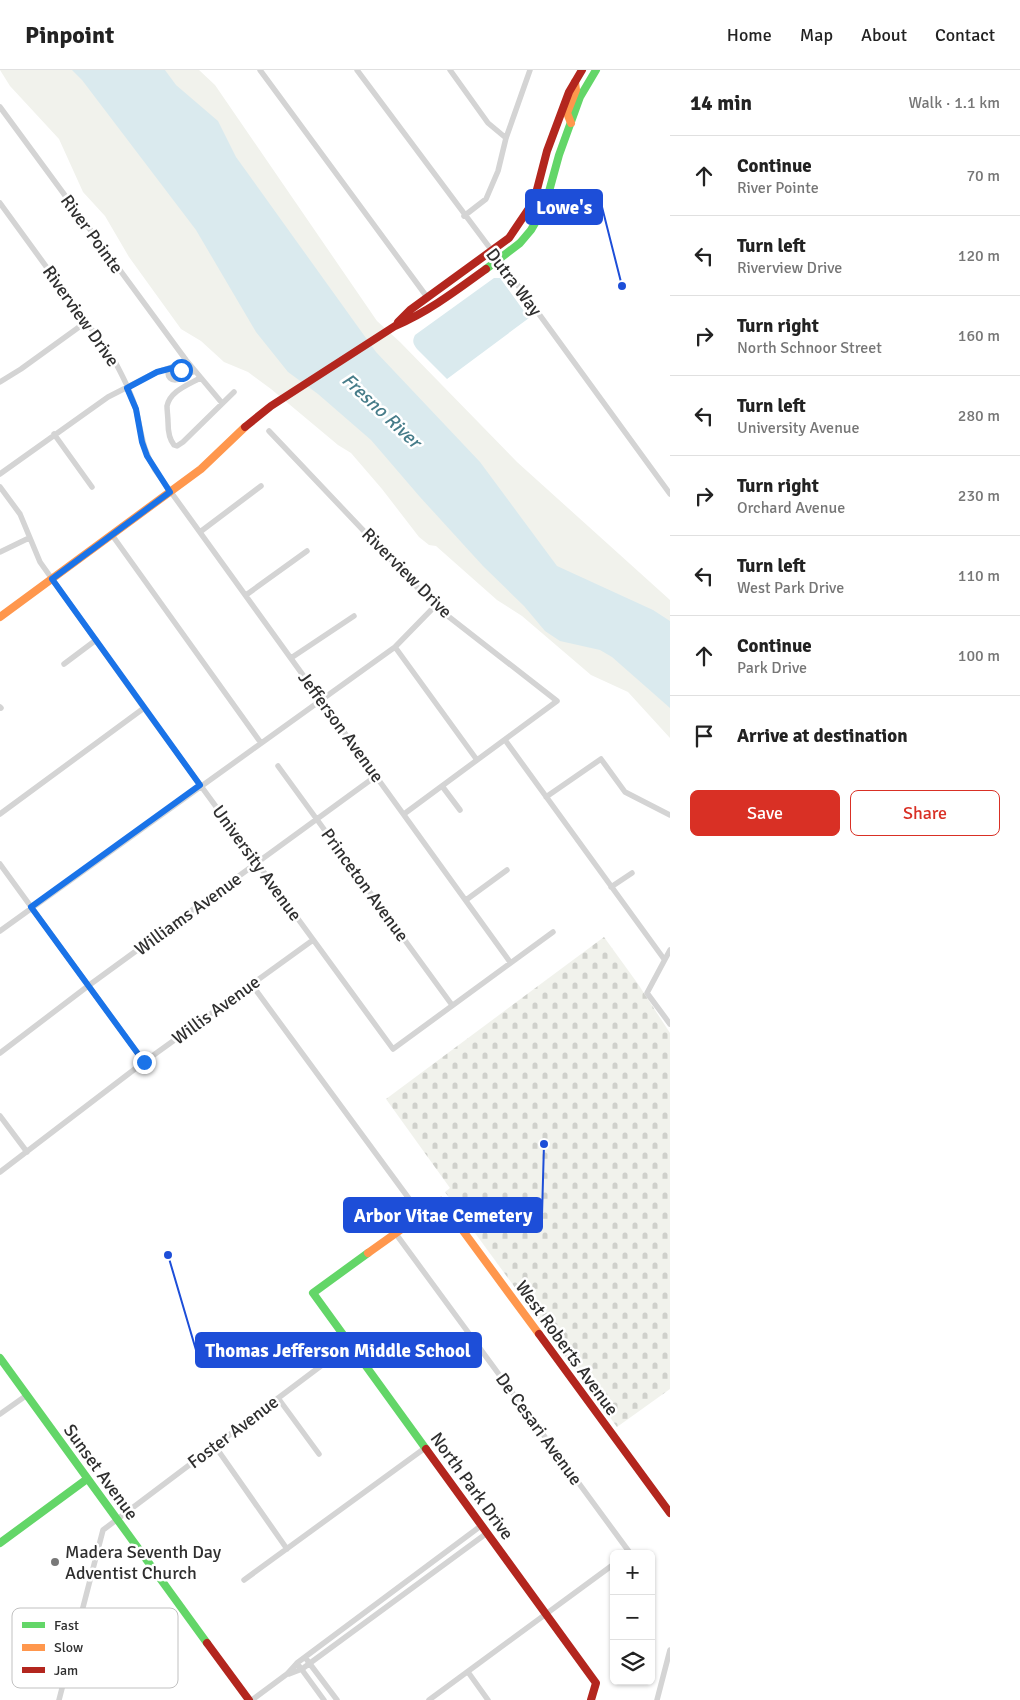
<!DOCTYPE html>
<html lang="en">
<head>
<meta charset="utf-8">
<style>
  :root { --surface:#fff; --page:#f2f2f2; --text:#222; --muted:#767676; --line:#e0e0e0; --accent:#d93025 }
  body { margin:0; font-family:Signika,sans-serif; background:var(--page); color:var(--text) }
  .controls { position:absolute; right:15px; bottom:15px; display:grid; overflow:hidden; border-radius:8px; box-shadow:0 1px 4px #0004 }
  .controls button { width:45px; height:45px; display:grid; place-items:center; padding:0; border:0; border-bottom:1px solid var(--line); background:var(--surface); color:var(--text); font:25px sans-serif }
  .stop { position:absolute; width:15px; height:15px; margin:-11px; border:4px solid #1a73e8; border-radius:50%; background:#fff }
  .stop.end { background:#1a73e8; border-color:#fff; box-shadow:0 1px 5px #0008 }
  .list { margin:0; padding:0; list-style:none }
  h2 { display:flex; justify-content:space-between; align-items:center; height:65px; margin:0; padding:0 20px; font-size:21px }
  h2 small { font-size:16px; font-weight:400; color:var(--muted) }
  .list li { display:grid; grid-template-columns:32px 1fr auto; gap:15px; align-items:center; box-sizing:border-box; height:80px; padding:0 20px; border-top:1px solid var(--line) }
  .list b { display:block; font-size:19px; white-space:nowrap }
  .list p { margin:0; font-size:16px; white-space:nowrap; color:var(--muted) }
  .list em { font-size:16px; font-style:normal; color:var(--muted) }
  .actions { display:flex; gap:10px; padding:15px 20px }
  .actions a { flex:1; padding:11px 0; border:1px solid var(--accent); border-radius:8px; text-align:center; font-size:18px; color:var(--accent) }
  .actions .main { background:var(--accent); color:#fff }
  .icon { flex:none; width:28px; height:28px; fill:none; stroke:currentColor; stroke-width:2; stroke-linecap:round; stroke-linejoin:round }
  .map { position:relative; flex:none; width:670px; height:1630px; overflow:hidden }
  header { display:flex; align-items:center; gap:30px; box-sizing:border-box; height:70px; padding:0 25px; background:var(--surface); border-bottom:1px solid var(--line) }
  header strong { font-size:24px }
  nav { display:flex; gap:28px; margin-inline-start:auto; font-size:18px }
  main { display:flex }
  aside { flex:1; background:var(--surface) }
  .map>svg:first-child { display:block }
</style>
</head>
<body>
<header>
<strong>Pinpoint</strong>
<nav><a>Home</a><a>Map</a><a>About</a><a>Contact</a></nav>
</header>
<main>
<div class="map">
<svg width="670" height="1630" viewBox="0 0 670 1630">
  <defs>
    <pattern id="cemetery-stones" width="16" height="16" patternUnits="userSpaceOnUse" patternTransform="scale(1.25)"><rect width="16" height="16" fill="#f1f2ec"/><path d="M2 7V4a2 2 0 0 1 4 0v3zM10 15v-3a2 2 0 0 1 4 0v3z" fill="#cfd0cb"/></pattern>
  </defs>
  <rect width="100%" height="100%" fill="#fff"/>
  <path fill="#f1f2ec" d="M0 0H199L215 15 377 251 400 272 517 392 670 530V668L628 622 591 605 522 546 497 530 436 476 429 475 419 467 382 419 351 383 338 375 271 319 248 302 224 292 201 271 181 259 129 187 105 146 83 122 59 69 10 16Z"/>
  <path fill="url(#cemetery-stones)" d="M604 867 638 914 670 963V1319L617 1357 445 1122 450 1118 386 1029Z"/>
  <path fill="#daeaee" d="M72 0H165L176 15 218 51 236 87 376 282 480 392 557 496 653 540 670 551V638L612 587 600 580 560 571 545 561 524 536 483 496 420 427 371 370 318 324 288 302 256 262 196 160 82 10Z
    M494 208H500L529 248 447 309 417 279C413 274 412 271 415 265Z"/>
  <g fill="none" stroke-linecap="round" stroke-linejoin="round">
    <path stroke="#d4d4d4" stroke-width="5.5" d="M260 0 427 227
      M357 0 528 229 670 424
      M450 0 488 53 506 68
      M0 37 186 290 222 333
      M0 133 114 290C122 305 132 323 136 340 142 364 142 378 155 400L510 892
      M464 146 486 129 498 101 506 68 530 0
      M168 303a7 7 0 1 1 14 0a7 7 0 1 1-14 0Z
      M181 307 195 301
      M200 308C188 315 170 321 167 336 167 341 168 347 168 352 168 360 169 369 174 375L177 376 183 372 234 322
      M0 312 21 299 86 252
      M269 361 435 536 557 631 404 744
      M54 364 92 417
      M0 404 108 327 157 302 172 297
      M0 417 20 444 40 492 144 638 393 979 553 862
      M200 462 261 416
      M112 465 261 673
      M0 482 29 468
      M246 525 307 481
      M395 577 477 690
      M291 588 354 546
      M64 594 96 570
      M0 637 1 638
      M505 670 664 889
      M278 696 452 935
      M442 716 460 740
      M546 727 601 689 625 722 670 745
      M0 744 144 638
      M0 794 144 992
      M611 817 632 803
      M466 830 507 800
      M0 861 395 577 435 536
      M670 880 647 923 670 954
      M252 915 421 1145
      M0 983 88 916 376 706
      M0 1046 27 1082
      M0 1102 144 992 313 870
      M396 1164 630 1483 628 1484
      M278 1328 319 1384
      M0 1344 27 1325
      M215 1376 287 1479
      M244 1510 425 1378
      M307 1590 337 1630
      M297 1593 324 1630
      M468 1602 488 1630
      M289 1604 302 1599 487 1463
      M59 1630 103 1460 350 1274
      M252 1630 287 1604 297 1593 482 1455
      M429 1630 614 1494
      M657 1630 670 1580"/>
    <path stroke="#63d668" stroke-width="8" d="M486 199 520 173 531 160 545 136 559 85 580 27 596 0
      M368 1183 313 1223 426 1379
      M0 1288 207 1573
      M0 1473 87 1409"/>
    <path stroke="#ff974d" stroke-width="8" d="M571 53 567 43 576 20 575 12
      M0 547 201 399 245 357
      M368 1183 441 1131 539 1264"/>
    <path stroke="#b3261e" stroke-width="8" d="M398 252 410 240 509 168 534 131 547 81 569 22 582 0
      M245 357 271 336 395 256C428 242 457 220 486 199
      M539 1264 670 1443
      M426 1379 596 1613 591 1630
      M207 1573 249 1630"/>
  </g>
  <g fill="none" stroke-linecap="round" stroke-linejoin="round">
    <path stroke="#1a73e8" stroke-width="6" d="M144 992 31 837 200 715 52 509 170 422 147 386 142 372 136 339 127 318 157 302 176 297 181 300"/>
  </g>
  <circle fill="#787878" stroke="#fff" stroke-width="2" cx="55" cy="1492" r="5"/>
  <g text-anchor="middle" stroke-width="5" stroke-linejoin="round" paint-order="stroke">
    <g font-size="18" fill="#2f2f2f" stroke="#fff">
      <text transform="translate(92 164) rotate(54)" y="6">River Pointe</text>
      <text transform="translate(514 212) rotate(53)" y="6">Dutra Way</text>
      <text transform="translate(81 246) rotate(55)" y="6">Riverview Drive</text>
      <text transform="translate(407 503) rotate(45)" y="6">Riverview Drive</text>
      <text transform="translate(341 657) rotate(54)" y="6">Jefferson Avenue</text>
      <text transform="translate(257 793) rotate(54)" y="6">University Avenue</text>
      <text transform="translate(365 815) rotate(54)" y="6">Princeton Avenue</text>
      <text transform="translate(188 844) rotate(-36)" y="6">Williams Avenue</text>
      <text transform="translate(216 940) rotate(-36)" y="6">Willis Avenue</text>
      <text transform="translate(567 1278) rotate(54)" y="6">West Roberts Avenue</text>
      <text transform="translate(539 1359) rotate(54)" y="6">De Cesari Avenue</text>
      <text transform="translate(233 1362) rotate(-37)" y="6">Foster Avenue</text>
      <text transform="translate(101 1402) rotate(54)" y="6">Sunset Avenue</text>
      <text transform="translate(472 1416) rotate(54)" y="6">North Park Drive</text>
    </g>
    <g font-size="18" fill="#2f2f2f" stroke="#fff" text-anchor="start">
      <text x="65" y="1488">Madera Seventh Day<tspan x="65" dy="21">Adventist Church</tspan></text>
    </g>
    <g font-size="19" font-style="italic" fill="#467c89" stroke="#fff">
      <text transform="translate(382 340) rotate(43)" y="7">Fresno River</text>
    </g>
  </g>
  <rect x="12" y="1538" width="166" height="80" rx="8" fill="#fff" stroke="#c1c1c1" stroke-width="1"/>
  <rect x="22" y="1552" width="23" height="6" fill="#63d668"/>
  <rect x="22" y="1574" width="23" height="7" fill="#ff974d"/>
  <rect x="22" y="1597" width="23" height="6" fill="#b3261e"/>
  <g font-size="14" fill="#2f2f2f">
    <text x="54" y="1560">Fast</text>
    <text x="54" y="1582">Slow</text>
    <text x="54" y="1605">Jam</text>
  </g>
  <path fill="none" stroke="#1d4ed8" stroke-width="2" d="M622 216L602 137M544 1074L542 1145M168 1185L196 1280"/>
  <g fill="#1d4ed8" stroke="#fff" stroke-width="2">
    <circle cx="622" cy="216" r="5"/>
    <circle cx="544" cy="1074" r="5"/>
    <circle cx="168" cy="1185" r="5"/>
  </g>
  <g fill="#1d4ed8" stroke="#1d4ed8" stroke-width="2">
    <rect x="526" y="120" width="76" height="34" rx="5"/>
    <rect x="344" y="1128" width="198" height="34" rx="5"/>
    <rect x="196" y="1263" width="285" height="34" rx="5"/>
  </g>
  <g font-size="19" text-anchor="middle" font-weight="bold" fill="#fff">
    <text x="564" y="144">Lowe's</text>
    <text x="443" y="1152">Arbor Vitae Cemetery</text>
    <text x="338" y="1287">Thomas Jefferson Middle School</text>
  </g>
</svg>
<div class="controls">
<button>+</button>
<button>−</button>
<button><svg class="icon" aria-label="layers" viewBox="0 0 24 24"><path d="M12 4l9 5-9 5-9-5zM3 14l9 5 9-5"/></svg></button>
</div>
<div class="stop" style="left:181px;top:300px"></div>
<div class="stop end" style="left:144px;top:992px"></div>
</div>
<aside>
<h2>14 min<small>Walk · 1.1 km</small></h2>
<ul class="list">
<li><svg class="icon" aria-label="ahead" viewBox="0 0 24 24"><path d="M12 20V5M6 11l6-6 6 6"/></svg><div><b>Continue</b><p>River Pointe</p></div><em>70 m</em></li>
<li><svg class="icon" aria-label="left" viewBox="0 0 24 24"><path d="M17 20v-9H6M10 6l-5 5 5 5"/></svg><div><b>Turn left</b><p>Riverview Drive</p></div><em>120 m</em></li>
<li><svg class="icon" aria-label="right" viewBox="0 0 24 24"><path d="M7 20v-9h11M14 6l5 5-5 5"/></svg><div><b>Turn right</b><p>North Schnoor Street</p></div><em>160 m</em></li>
<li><svg class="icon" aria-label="left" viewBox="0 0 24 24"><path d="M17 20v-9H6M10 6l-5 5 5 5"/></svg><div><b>Turn left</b><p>University Avenue</p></div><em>280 m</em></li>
<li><svg class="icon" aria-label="right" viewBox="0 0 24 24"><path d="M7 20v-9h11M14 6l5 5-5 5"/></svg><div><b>Turn right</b><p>Orchard Avenue</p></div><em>230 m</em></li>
<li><svg class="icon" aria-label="left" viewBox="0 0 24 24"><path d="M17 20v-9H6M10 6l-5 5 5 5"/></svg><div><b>Turn left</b><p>West Park Drive</p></div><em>110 m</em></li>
<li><svg class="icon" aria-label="ahead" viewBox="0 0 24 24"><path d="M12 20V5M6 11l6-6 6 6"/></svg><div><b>Continue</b><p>Park Drive</p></div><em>100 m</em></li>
<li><svg class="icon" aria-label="arrive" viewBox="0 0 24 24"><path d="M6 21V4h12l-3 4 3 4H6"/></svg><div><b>Arrive at destination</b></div></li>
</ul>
<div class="actions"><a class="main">Save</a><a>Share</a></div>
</aside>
</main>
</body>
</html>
